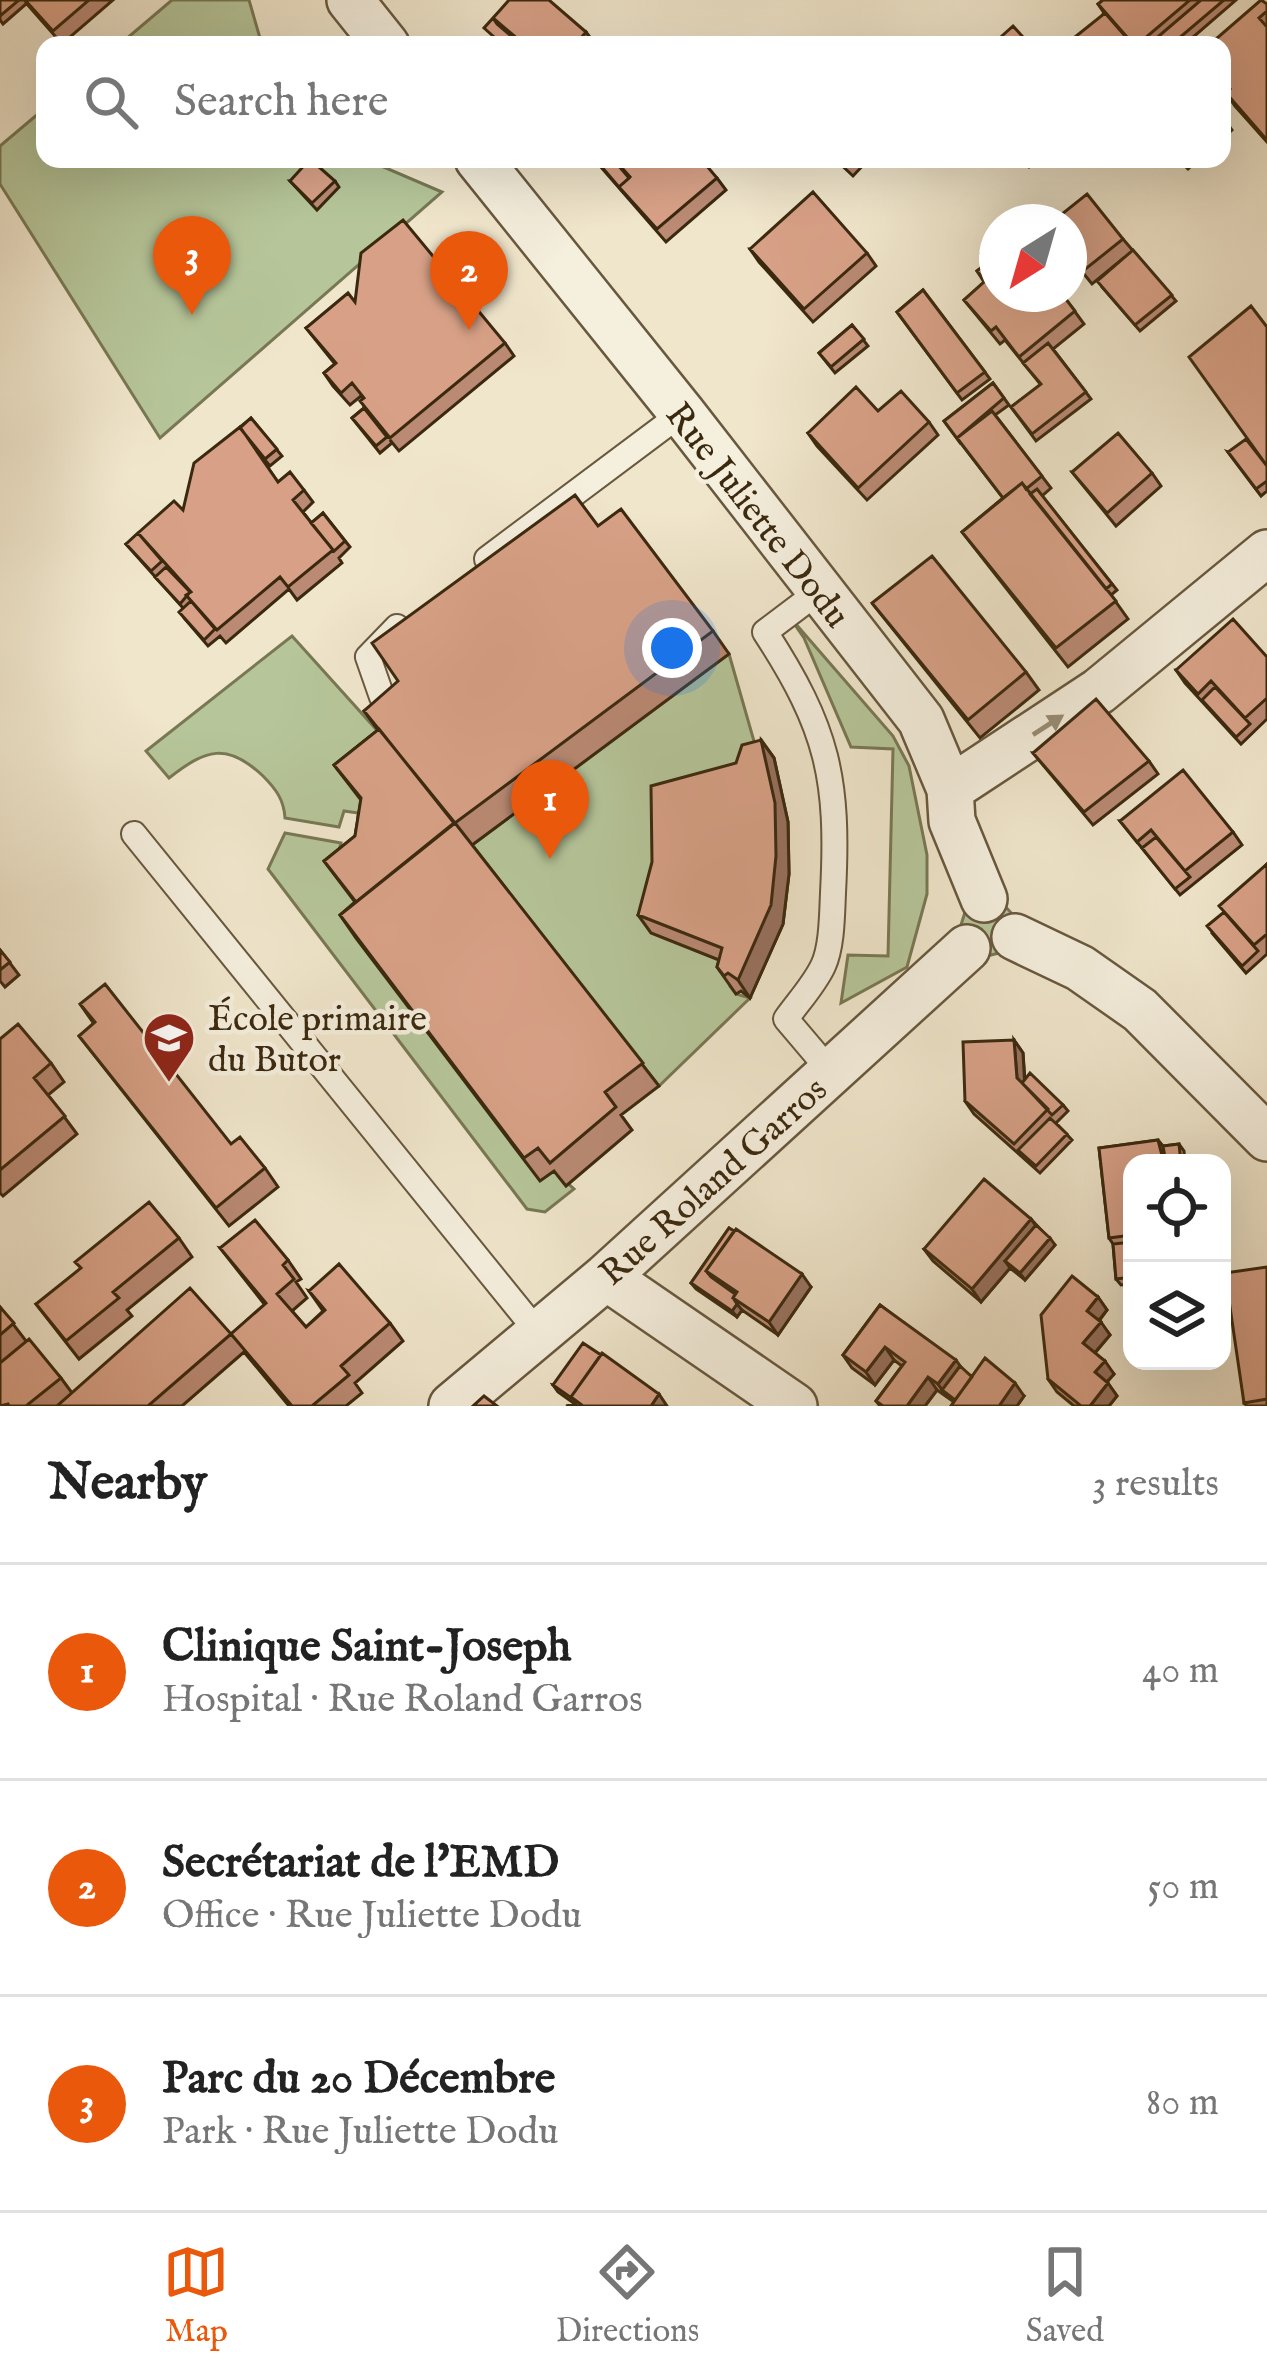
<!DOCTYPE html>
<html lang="en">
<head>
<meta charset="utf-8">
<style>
  :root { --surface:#fff; --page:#f2f2f2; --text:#222; --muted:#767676; --line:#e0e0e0; --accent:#ea580c }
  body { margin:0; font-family:"IM FELL English",serif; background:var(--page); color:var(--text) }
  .controls { position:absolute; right:36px; bottom:36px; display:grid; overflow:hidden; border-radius:24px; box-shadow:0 12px 48px #0002 }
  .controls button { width:108px; height:108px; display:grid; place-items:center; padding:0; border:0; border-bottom:3px solid var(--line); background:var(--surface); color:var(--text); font:60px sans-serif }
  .compass { position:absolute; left:979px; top:204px; width:108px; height:108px; border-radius:50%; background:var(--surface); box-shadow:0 12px 48px #0002; rotate:217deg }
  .you { position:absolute; left:672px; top:648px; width:42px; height:42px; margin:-30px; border:9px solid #fff; border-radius:50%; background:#1a73e8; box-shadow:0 0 0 18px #1a73e833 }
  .badge { display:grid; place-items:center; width:78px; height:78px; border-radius:50%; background:var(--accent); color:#fff; font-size:39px; font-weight:700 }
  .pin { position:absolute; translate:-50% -99px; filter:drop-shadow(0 3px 6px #0008) }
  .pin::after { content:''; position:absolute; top:63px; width:42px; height:36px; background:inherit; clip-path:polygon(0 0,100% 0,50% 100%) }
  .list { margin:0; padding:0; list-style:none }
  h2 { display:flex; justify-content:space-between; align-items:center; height:156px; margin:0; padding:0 48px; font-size:51px }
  h2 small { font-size:39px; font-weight:400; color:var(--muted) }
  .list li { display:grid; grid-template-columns:78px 1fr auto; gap:36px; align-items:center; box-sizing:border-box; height:216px; padding:0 48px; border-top:3px solid var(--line) }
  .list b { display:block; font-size:45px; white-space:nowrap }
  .list p { margin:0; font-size:39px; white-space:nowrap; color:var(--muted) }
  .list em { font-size:39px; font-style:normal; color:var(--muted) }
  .icon { flex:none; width:66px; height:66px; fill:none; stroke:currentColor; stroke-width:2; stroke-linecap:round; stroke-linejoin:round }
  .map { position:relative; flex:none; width:1267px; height:1406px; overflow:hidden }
  .search { position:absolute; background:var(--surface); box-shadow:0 12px 48px #0002; left:36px; right:36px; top:36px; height:132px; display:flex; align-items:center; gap:30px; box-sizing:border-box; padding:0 42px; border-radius:24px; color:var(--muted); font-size:45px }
  .sheet { height:804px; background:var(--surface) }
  nav { display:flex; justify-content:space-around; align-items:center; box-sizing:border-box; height:168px; border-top:3px solid var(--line); background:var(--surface); font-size:33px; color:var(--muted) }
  nav a { display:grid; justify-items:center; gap:6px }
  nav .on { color:var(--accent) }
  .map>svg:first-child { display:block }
</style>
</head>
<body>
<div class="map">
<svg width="1267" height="1406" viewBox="0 0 1267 1406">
  <rect width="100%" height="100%" fill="#f0e6cc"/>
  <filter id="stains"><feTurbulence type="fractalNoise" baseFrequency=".00167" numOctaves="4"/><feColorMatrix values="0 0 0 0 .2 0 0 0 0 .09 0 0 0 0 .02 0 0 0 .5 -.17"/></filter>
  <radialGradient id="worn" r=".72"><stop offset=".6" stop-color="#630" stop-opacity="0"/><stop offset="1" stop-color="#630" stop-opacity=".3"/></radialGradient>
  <path fill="#b6c69a" stroke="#787854" stroke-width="3" d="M172 0H249L262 45H119Z
    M45 108V159H365L442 192 160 438 0 184V146Z
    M788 615 893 736 909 766 927 855V894L907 967 841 1003 848 955 888 956 893 749 851 747 804 638Z
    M292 636 392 747 374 817 358 828V813L344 811 339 827 285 818C284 800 276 789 263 776 227 742 206 749 169 778L146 751Z
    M729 654 760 762 730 986 736 994 750 998 659 1086 471 846Z
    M285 833 341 843 337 857 373 924 540 1180 554 1171 574 1189 545 1212 527 1209 268 869Z
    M1002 903 1015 917 1003 952 983 957 959 931 967 906Z"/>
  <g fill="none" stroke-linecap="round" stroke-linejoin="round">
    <g stroke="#68583e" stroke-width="28">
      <path id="lane" d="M487 559 682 413
        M818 592 765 632C828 729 839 778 833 893 832 915 832 947 823 966 814 985 798 1002 786 1019L831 1072
        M382 697 368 657 397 627
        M134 834 540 1335"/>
    </g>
    <g stroke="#68583e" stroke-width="50">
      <path id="street" d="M350 0 386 45
        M478 159 682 413 921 720 950 789 952 821 984 899
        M950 789 1099 691 1267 553
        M1015 937 1080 968 1140 1010 1267 1138
        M606 1277 794 1406
        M452 1406 606 1277 967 948"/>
    </g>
    <use href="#lane" stroke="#f5efde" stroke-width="24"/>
    <use href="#street" stroke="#f5efde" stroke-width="45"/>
  </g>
  <path fill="#ba8a74" stroke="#3b290f" stroke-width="3" d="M0 0H113L62 44 26 3V4L3 24 0 20Z
    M1103 0H1236L1184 45H1081L1104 13 1098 4Z
    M1267 4V142L1235 106 1226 93 1228 91 1222 86V45Z
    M1222 116 1232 130 1222 139Z
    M594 159 717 178 726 190 666 242Z
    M835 159H869L853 176Z
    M1021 159H1038L1029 167Z
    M1151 159H1165L1157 166Z
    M1178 159H1199L1188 169Z
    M290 181H335L339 187 317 210Z
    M1069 222 1123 239 1176 301 1140 331 1102 287 1125 257 1092 284 1071 258 1069 259Z
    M750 249 867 253 876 266 813 322 759 262Z
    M981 254 1062 294 1084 324 1053 349 1091 399 1036 441 1011 407 1041 385 1005 340 1000 344 964 300 984 282 977 271 988 263Z
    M923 290 990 379 962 400 897 312Z
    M355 302 505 343 514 356 399 451 390 440 392 443 380 453 352 418 364 408 363 399 361 396 350 405 333 386 324 373 335 364 306 328Z
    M852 325 868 346 835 373 819 353Z
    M993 383 1009 405 995 415 1051 488 1042 496 1117 590 1111 595 1128 619 1068 667 962 532 1003 498 944 421Z
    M878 411 929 422 938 435 867 500 817 446 808 433Z
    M251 418 282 456 270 466 249 441 278 482 304 490 313 502 303 512 312 524 323 513 350 547 339 558 342 563 297 600 289 589 226 643 220 636 208 646 184 618 183 608 126 544 183 510 240 427Z
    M1228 452 1267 466V491L1261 496Z
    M1072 472 1152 473 1161 486 1116 526Z
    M598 526 713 631 729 654 472 845 659 1086 621 1115 632 1130 566 1186 554 1171 540 1181 356 938 340 915 355 902 324 861 355 836 361 800 334 765 378 730 364 711Z
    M872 603 1026 672 1039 690 980 738Z
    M1267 657V719L1241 744 1185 683 1176 670Z
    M761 740 774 758 788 822 789 874 783 924 750 998 741 991 736 994 717 967 719 960 651 933 638 915 736 763Z
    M1033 753 1149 761 1158 774 1093 825Z
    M1120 821 1233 832 1242 845 1180 895Z
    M1267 864V954L1246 973 1212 933 1224 912Z
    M0 950 19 975 5 987 0 981Z
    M80 1004 231 1144 265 1168 278 1187 229 1226 79 1036 94 1024Z
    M0 1039 51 1063 64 1082 48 1095 77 1134 3 1196 0 1193Z
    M1014 1040 1023 1053 1025 1080 1063 1105 1068 1111 1056 1123 1072 1140 1040 1173 974 1114 965 1101Z
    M1158 1140 1163 1146 1179 1144 1184 1151 1185 1163H1132V1284L1121 1285 1116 1279 1113 1244 1109 1238 1099 1148Z
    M1031 1219 1055 1245 1025 1280 1010 1268 981 1302 933 1261 924 1249Z
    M729 1228 811 1287 778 1335 742 1310 737 1317 696 1289 691 1283Z
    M179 1238 192 1257 127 1310 132 1316 79 1359 36 1304Z
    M220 1248 288 1260 301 1279 296 1282 307 1298 292 1311 306 1327 323 1311 309 1291 390 1323 403 1341 355 1383 362 1393 346 1406H289L244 1352 182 1406H0V1307L26 1341 61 1378 72 1393 231 1334 265 1305Z
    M1267 1267V1406H1247L1244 1403Z
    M1098 1297 1107 1310 1099 1321 1110 1335 1095 1353 1114 1374 1107 1382 1117 1396 1109 1406H1074L1057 1392 1048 1379Z
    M880 1305 972 1377 1024 1396 1017 1406H951L954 1402 937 1390 925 1406H880L876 1401 902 1366 894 1360 875 1385 852 1368 843 1355Z
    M553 1385 667 1406H566L575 1404 558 1392Z"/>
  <path fill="#97715e" stroke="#3b290f" stroke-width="3" d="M586 32 596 45H575Z
    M761 740 774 758 788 822 789 874 783 924 750 998 738 980Z
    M1014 1040 1023 1053 1025 1089 1017 1078Z
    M1031 1219 1040 1232 1005 1261 1010 1268 981 1302 972 1289Z
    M1050 1238 1055 1245 1025 1280 1020 1273Z
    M802 1274 811 1287 778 1335 769 1322Z
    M1098 1297 1107 1310 1096 1324 1087 1311Z
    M737 1304 742 1310 737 1317 732 1311Z
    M1101 1322 1110 1335 1092 1356 1083 1343Z
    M885 1347 894 1360 875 1385 866 1372Z
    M956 1360 965 1373 942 1390 947 1397 938 1384Z
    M1105 1361 1114 1374 1104 1385 1095 1372Z
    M928 1377 937 1390 925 1406H907Z
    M1015 1383 1024 1396 1017 1406H999Z
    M1108 1383 1117 1396 1109 1406H1090Z
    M659 1394 667 1406H651Z"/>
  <path fill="#d8a187" stroke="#3b290f" stroke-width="3" d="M0 0H19L0 16Z
    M25 0H89L53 31Z
    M509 0H549L586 32 575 45H525L493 18Z
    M1103 0H1190L1137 45H1134L1098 4Z
    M1201 0H1224L1171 45H1156L1153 41Z
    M1261 0 1267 4V11L1259 18 1267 27V140L1226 93 1230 89 1222 81V45H1209Z
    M502 8 493 18 497 24 522 45H503L484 28Z
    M1105 13 1133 45H1082L1075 37Z
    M1013 26 1030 45H992Z
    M310 159 335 181 312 203 290 181Z
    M595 159H613L629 178 619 187 624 193Z
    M614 159H701L717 178 657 229 619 187 630 177Z
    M813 192 867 253 804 309 750 249Z
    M1087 194 1123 239 1083 271 1069 253V222H1052Z
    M403 220 505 343 390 438 360 401 364 398 352 383 341 393 324 373 336 363 306 328 348 293 355 302 361 253Z
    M997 241V294H1062L1075 311 1019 357 996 327 991 331 964 300 985 281 977 271 988 262 981 254Z
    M1133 250 1172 295 1135 325 1097 281Z
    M923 290 985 372 957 393 897 312Z
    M1251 306 1267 327V466L1189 357Z
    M852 325 864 339 831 367 819 353Z
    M1048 343 1086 392 1032 434 1011 407 1041 384 1023 363Z
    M993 383 1004 398 957 438 961 444 944 421Z
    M856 387 878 411 901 391 929 422 858 488 808 433Z
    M364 408 387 437 376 446 352 418Z
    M992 411 1042 476 1026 489 1022 483 1003 498 957 438Z
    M251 418 277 449 265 459 240 428Z
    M240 427 278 482 290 472 304 490 293 500 333 550 288 587 280 577 217 630 186 595 191 592 138 533 174 501 183 510 194 463Z
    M1118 433 1152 473 1107 513 1072 472Z
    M1246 439 1267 466V481L1256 489 1228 452Z
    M1022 483 1116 601 1056 648 962 532Z
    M1037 489 1112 584 1106 589 1030 494Z
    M575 495 598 526 621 509 713 631 455 823 364 711 398 681 372 643Z
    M323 513 345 541 334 551 311 523Z
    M138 533 162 561 151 571 126 544Z
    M932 556 1026 672 968 720 872 603Z
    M166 567 190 592 180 604 155 577Z
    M191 601 215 629 204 640 179 612Z
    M1233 619 1267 657V698L1245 718 1211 681 1198 694 1176 670Z
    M1215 687 1250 724 1236 737 1202 700Z
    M1096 699 1149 761 1084 812 1033 753Z
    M379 729 454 823 356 902 324 861 355 836 361 798 334 765Z
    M761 740 775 803 776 856 771 905 738 980 728 973 724 976 717 967 722 948 638 915 652 862 651 786 736 763 742 745Z
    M1183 770 1233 832 1185 871 1151 830 1137 842 1120 821Z
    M455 823 643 1063 605 1092 616 1107 550 1163 538 1148 524 1158 340 915Z
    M1156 837 1190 877 1175 889 1142 848Z
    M1267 864V934L1254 945 1219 906Z
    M1224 912 1258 951 1242 966 1207 926Z
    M0 950 10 962 0 970Z
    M105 984 231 1144 240 1137 265 1168 216 1208 79 1036 95 1022 80 1004Z
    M18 1024 51 1063 34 1078 65 1116 0 1170V1039Z
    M1014 1040 1017 1078 1048 1109 1014 1144 965 1101 963 1042Z
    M1030 1073 1063 1105 1052 1115 1022 1083Z
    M1050 1118 1067 1134 1036 1166 1018 1150Z
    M1158 1140 1164 1163H1132V1235L1109 1238 1099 1148Z
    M1179 1144 1181 1163H1166L1163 1146Z
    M984 1179 1031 1219 972 1289 924 1249Z
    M149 1202 179 1238 113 1292 119 1298 66 1341 36 1304 81 1268 75 1262Z
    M255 1220 288 1260 283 1265 294 1279 277 1294 306 1327 325 1310 309 1291 339 1264 390 1323 341 1366 349 1375 312 1406H292L231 1334 148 1406H57L190 1288 231 1334 266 1303 220 1248Z
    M1036 1225 1050 1238 1020 1273 1005 1261Z
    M729 1228 734 1231 706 1271 711 1277 735 1294 733 1298 737 1304 732 1311 691 1283Z
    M736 1229 802 1274 769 1322 733 1298 737 1292 706 1271Z
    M1132 1242V1277L1116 1279 1113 1244Z
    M1267 1267V1399L1244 1403 1225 1273Z
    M1072 1276 1098 1297 1087 1311 1101 1322 1083 1343 1105 1361 1095 1372 1108 1383 1090 1406H1081L1048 1379 1041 1315Z
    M880 1305 956 1360 938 1384 928 1377 907 1406H883L876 1401 905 1362 885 1347 866 1372 843 1355Z
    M0 1307 14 1323 0 1335Z
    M29 1339 61 1378 26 1406H9L8 1404 0 1406V1363Z
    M583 1343 601 1355 571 1397 577 1402 553 1385Z
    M602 1353 659 1394 651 1406H583L571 1397Z
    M985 1358 1015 1383 999 1406H951Z
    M960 1366 972 1377 955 1400 942 1390Z
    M484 1396 497 1406H473Z"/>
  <defs><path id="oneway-solid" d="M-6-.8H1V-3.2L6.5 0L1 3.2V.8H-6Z" transform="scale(3)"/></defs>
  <use fill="#988c76" href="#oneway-solid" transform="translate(1048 725) rotate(-33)"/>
  <defs>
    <g id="school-pin" transform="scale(2.7)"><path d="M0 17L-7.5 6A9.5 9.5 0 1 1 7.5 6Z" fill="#8f2418" stroke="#f5efde"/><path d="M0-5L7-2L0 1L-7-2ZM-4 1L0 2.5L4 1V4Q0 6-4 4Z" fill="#fff"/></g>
  </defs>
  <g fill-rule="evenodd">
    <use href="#school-pin" x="169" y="1038"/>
  </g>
  <g text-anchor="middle" stroke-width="9" stroke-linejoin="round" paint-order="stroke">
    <g font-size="36" fill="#3b290f" stroke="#f5efde">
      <text transform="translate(759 514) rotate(52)" y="13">Rue Juliette Dodu</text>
      <text transform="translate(712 1180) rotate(-42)" y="13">Rue Roland Garros</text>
    </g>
    <g font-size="36" fill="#3b290f" stroke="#f5efde" text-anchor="start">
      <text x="208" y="1030">École primaire<tspan x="208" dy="41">du Butor</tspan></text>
    </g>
  </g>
  <rect width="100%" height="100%" filter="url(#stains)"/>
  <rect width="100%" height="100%" fill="url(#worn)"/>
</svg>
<div class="controls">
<button><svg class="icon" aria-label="locate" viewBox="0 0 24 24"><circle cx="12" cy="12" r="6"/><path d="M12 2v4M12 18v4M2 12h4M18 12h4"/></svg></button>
<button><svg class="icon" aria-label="layers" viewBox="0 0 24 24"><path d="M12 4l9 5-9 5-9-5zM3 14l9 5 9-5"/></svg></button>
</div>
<svg class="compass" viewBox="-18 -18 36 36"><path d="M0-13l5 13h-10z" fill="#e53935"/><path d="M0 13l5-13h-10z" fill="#767676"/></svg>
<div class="you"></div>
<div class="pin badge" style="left:550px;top:859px">1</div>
<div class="pin badge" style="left:469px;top:330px">2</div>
<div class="pin badge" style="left:192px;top:315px">3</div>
<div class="search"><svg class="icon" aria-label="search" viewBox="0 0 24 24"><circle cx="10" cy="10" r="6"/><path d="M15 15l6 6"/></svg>Search here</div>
</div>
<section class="sheet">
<h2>Nearby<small>3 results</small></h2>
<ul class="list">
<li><span class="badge">1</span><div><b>Clinique Saint-Joseph</b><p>Hospital · Rue Roland Garros</p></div><em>40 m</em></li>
<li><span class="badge">2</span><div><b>Secrétariat de l'EMD</b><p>Office · Rue Juliette Dodu</p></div><em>50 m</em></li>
<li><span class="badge">3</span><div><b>Parc du 20 Décembre</b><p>Park · Rue Juliette Dodu</p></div><em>80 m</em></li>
</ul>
</section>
<nav>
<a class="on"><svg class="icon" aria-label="map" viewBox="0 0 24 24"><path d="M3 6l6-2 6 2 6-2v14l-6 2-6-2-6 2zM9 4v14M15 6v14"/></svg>Map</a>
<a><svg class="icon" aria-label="directions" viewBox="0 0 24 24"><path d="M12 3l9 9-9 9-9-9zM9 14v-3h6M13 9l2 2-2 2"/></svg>Directions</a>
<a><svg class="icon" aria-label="saved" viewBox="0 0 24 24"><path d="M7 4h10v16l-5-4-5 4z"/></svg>Saved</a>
</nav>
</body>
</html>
